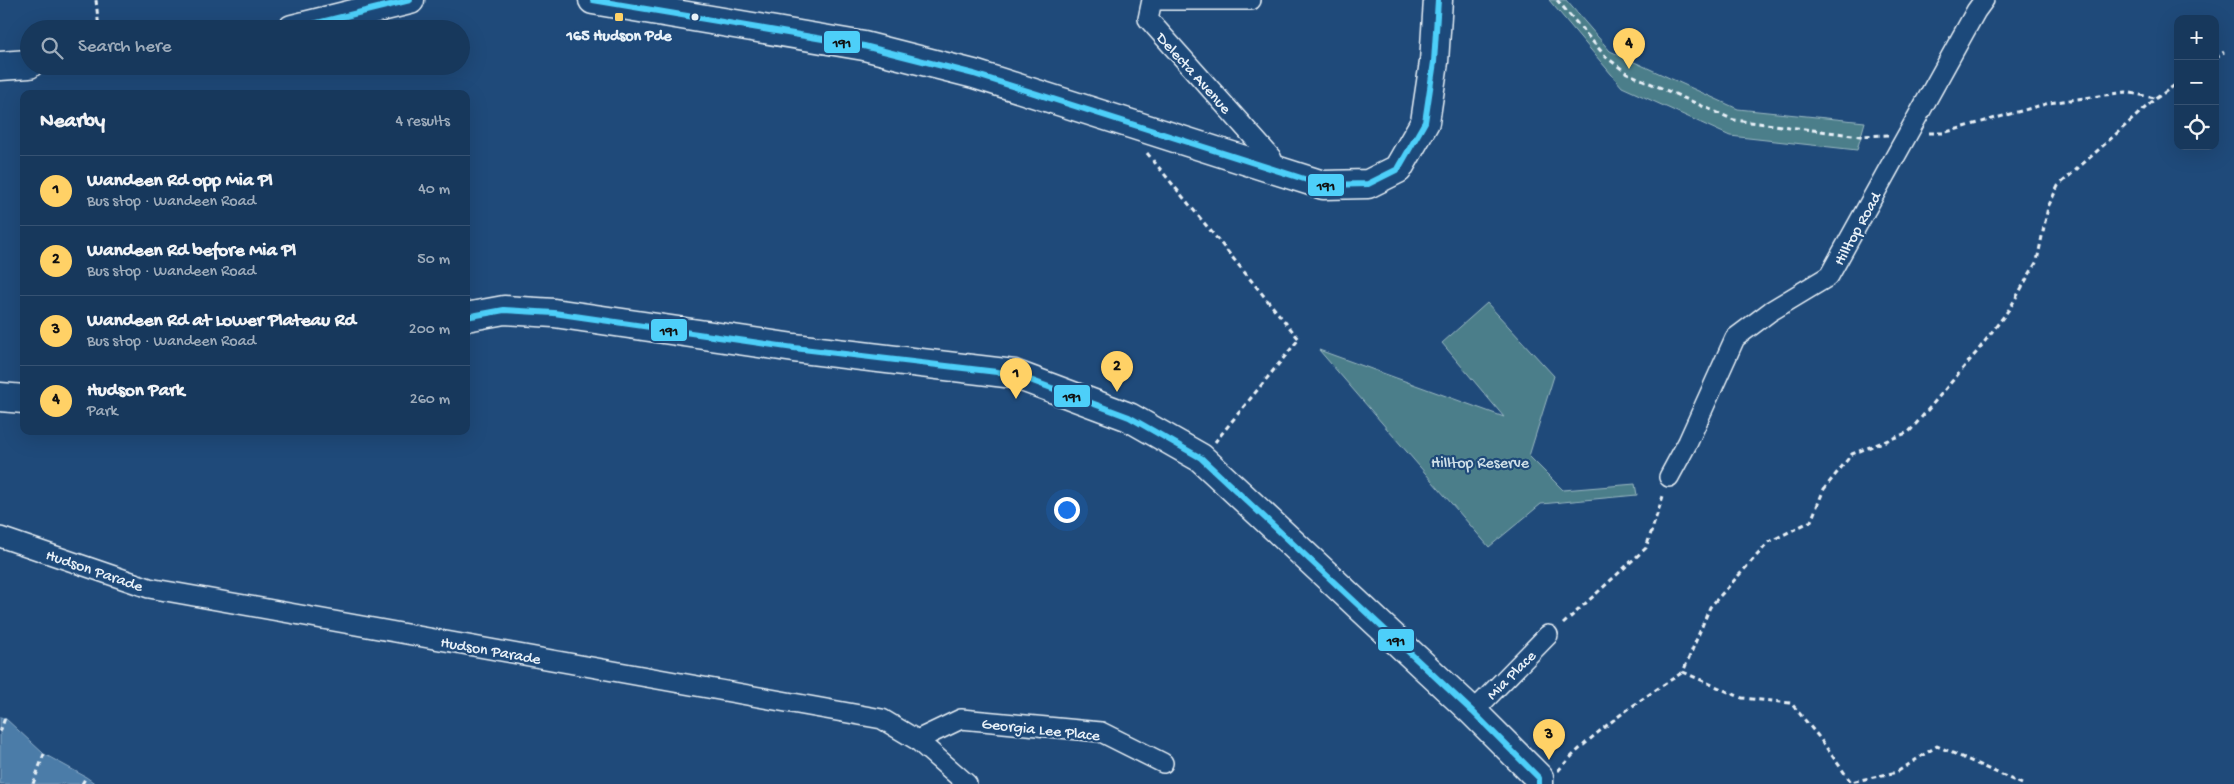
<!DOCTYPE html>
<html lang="en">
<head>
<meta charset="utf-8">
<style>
  :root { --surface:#17385c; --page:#203f62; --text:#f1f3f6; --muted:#9eacbb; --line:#365272; --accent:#ffd166 }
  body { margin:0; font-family:"Gochi Hand",sans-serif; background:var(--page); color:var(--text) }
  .controls { position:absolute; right:15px; top:15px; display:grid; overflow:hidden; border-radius:10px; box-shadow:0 5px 20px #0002 }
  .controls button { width:45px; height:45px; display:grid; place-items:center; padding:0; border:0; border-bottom:1px solid var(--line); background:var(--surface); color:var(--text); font:25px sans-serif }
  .you { position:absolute; left:1066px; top:509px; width:18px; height:18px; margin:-12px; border:4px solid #fff; border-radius:50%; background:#1a73e8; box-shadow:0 0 0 8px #1a73e833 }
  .badge { display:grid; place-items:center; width:32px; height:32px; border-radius:50%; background:var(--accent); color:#111; font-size:16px; font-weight:700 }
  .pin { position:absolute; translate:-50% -41px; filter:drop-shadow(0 1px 2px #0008) }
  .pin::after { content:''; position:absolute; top:26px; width:18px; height:15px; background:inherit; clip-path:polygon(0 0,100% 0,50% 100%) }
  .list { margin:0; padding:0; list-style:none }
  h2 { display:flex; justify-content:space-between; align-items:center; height:65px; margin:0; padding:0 20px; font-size:21px }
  h2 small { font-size:16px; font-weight:400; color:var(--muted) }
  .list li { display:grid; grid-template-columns:32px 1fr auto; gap:15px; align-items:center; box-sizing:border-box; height:70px; padding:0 20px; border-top:1px solid var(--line) }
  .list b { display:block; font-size:19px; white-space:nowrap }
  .list p { margin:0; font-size:16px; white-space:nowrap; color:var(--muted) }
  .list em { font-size:16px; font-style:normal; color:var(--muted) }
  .icon { flex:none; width:28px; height:28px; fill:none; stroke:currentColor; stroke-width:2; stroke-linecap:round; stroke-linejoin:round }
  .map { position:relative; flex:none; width:2234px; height:784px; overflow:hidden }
  .search { position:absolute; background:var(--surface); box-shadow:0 5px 20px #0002; left:20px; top:20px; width:450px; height:55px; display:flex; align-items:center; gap:12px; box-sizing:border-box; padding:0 18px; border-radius:28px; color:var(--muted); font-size:19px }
  .panel { position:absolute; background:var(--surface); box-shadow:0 5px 20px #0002; left:20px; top:90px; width:450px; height:345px; border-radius:10px }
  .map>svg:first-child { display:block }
</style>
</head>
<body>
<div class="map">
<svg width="2234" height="784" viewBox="0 0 2234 784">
  <rect width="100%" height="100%" fill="#1f4a7a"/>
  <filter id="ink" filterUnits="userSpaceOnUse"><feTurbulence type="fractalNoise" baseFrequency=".02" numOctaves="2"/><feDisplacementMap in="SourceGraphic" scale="10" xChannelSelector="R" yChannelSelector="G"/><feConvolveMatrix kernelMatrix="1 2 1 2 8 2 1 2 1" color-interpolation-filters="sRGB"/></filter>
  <g filter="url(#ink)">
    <path fill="#4b7e8a" stroke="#9ab8c1" d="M1549 0H1566L1610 51 1738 109 1865 122 1857 150 1730 136 1622 87Z
      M1487 303 1554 376 1529 456 1563 490 1635 484 1637 495 1541 504 1489 547 1319 350 1504 417 1442 343Z"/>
    <path fill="#4b7ca8" stroke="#8aabc8" d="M0 717 5 718 44 754 86 777 96 784H0Z"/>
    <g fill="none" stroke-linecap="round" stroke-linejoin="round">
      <g stroke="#e8f1f8" stroke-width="22">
        <path id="street" d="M1251 0H1152L1148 19 1271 157 1277 171
          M1669 477 1688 442 1735 338 1771 311 1829 276 1976 11 1984 0
          M0 537 149 588 882 719 917 740 967 784
          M1473 712 1548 635
          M917 740 961 719 1101 732 1163 763"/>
      </g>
      <g stroke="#e8f1f8" stroke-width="31">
        <path id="secondary" d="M593 0 864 46 974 74 1323 185 1368 184 1398 169 1425 122 1434 62 1438 0
          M292 29 410 0
          M0 66 29 64
          M466 317 504 310 554 313 794 348 1014 374 1129 417 1201 458 1473 712 1539 778V784
          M0 397 24 399"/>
      </g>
      <path stroke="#e8f1f8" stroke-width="3" stroke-dasharray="5 4" stroke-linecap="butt" d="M96 0 99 29
        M1557 0 1606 57 1627 73 1734 120 1860 136 1888 135
        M2215 58 2224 52
        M1929 133H1943L2049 103 2126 92 2155 98
        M1147 153 1299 339 1215 442
        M1563 624 1646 548 1664 493
        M0 732 5 718
        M1558 771C1592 732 1640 700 1683 672
        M33 784 44 754
        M82 784 86 777
        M2022 784 1937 746 1897 772 1851 782 1818 736 1791 703 1742 698 1683 672 1710 607 1769 542 1811 521 1824 489 1852 454 1909 432 1976 353 2010 308 2037 261 2048 207 2058 186 2155 99 2178 83"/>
      <use href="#street" stroke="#1f4a7a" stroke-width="19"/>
      <use href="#secondary" stroke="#1f4a7a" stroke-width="28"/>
      <g stroke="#1f4a7a" stroke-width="10">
        <path id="bus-1" d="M593 0 864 46 974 74 1323 185 1368 184 1398 169 1425 122 1434 62 1438 0
          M293 29 410 0
          M466 317 504 310 554 313 794 348 1014 374 1129 417 1201 458 1473 712 1539 778V784"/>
      </g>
      <use href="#bus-1" stroke="#4dcff9" stroke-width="6"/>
    </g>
  </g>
  <rect fill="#ffd166" stroke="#1f4a7a" stroke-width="2" x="614" y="12" width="10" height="10" rx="2.5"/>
  <circle fill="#e8f1f8" stroke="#1f4a7a" stroke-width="2" cx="695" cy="17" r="4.5"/>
  <g text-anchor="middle" stroke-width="4.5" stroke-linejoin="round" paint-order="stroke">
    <g font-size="16" font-weight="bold" fill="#e8f1f8" stroke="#1f4a7a">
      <text x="619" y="40">165 Hudson Pde</text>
    </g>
    <g font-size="16" fill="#e8f1f8" stroke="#1f4a7a">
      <text transform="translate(1195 72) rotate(48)" y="6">Delecta Avenue</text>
      <text transform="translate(1856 228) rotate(-61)" y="6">Hilltop Road</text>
      <text transform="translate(95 569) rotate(19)" y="6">Hudson Parade</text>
      <text transform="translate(491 649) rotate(10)" y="6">Hudson Parade</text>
      <text transform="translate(1510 674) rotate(-45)" y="6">Mia Place</text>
      <text transform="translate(1041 728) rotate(6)" y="6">Georgia Lee Place</text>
    </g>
    <g font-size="16" fill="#d0e0e8" stroke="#1f4a7a">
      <text x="1480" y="467">Hilltop Reserve</text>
    </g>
  </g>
  <g stroke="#1f4a7a" stroke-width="2">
    <rect x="823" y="30" width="38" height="24" rx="5" fill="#4dcff9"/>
    <rect x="1307" y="173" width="38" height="24" rx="5" fill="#4dcff9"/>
    <rect x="650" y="318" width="38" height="24" rx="5" fill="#4dcff9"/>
    <rect x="1053" y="384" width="38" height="24" rx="5" fill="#4dcff9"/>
    <rect x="1377" y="628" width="38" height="24" rx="5" fill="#4dcff9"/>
  </g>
  <g font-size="14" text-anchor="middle" font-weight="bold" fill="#111">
    <text x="842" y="47">191</text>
    <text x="1326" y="190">191</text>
    <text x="669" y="335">191</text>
    <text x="1072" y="401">191</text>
    <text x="1396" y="645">191</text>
  </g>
</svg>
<div class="controls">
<button>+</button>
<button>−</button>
<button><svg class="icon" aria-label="locate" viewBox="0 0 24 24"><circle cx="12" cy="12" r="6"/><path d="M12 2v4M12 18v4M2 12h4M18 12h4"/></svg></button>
</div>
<div class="you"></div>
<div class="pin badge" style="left:1016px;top:399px">1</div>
<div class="pin badge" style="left:1117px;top:392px">2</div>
<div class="pin badge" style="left:1549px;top:760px">3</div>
<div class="pin badge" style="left:1629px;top:69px">4</div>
<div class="search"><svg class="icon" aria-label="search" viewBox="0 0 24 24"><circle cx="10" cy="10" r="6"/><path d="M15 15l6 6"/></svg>Search here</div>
<section class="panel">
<h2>Nearby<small>4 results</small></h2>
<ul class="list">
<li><span class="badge">1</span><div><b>Wandeen Rd opp Mia Pl</b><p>Bus stop · Wandeen Road</p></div><em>40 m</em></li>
<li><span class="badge">2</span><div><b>Wandeen Rd before Mia Pl</b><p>Bus stop · Wandeen Road</p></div><em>50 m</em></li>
<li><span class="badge">3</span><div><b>Wandeen Rd at Lower Plateau Rd</b><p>Bus stop · Wandeen Road</p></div><em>200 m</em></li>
<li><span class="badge">4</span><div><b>Hudson Park</b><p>Park</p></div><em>260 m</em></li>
</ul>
</section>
</div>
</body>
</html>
